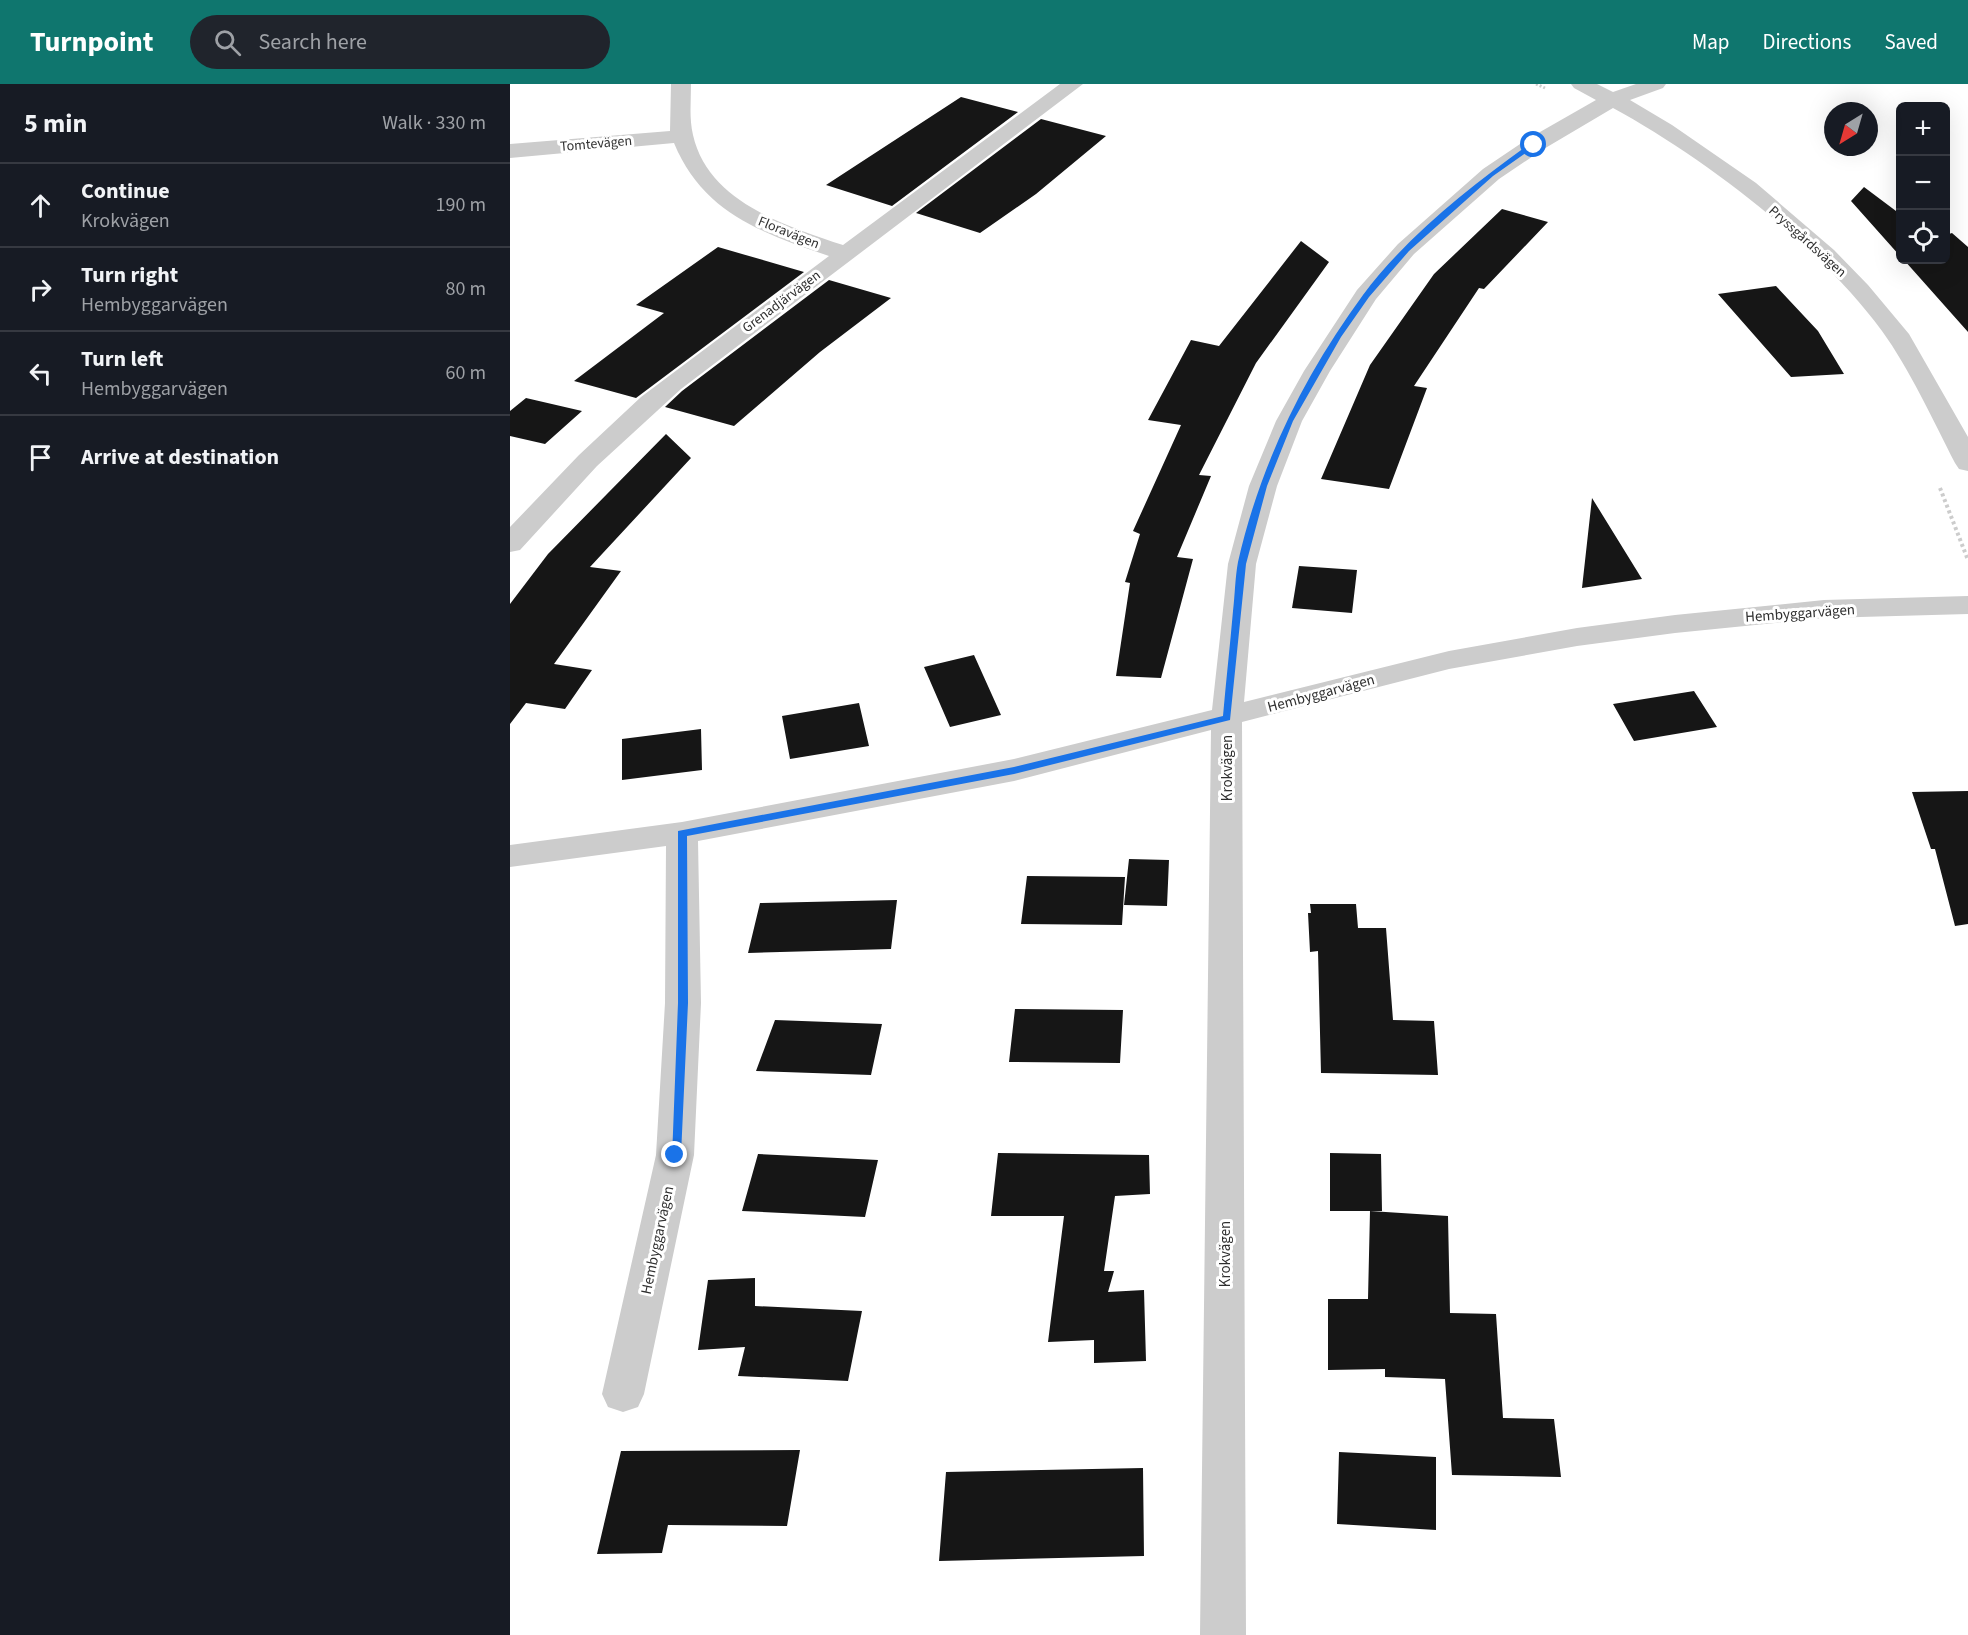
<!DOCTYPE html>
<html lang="en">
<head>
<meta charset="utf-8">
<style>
  :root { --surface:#171b24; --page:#20242c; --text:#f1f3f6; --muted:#9ea1a6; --line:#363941; --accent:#0f766e }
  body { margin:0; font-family:"Source Sans 3",sans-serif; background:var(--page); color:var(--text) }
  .controls { position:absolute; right:18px; top:18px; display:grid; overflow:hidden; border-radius:9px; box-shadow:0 6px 24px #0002 }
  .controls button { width:54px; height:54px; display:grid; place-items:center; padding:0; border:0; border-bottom:2px solid var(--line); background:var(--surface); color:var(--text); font:30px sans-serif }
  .compass { position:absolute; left:1314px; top:18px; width:54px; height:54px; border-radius:50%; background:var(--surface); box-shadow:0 6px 24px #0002; rotate:217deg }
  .stop { position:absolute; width:18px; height:18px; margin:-14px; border:4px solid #1a73e8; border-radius:50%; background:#fff }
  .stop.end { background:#1a73e8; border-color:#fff; box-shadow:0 2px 6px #0008 }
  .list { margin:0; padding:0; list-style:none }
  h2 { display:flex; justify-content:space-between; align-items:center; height:78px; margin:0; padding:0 24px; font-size:26px }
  h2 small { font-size:20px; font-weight:400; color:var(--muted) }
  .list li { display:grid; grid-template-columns:39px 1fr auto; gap:18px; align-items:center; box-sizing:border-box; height:84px; padding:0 24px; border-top:2px solid var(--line) }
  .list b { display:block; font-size:22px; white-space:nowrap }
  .list p { margin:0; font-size:20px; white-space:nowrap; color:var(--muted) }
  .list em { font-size:20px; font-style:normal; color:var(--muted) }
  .icon { flex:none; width:33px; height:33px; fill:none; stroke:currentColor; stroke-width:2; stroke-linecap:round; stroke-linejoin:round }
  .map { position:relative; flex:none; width:1458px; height:1551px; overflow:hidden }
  header { display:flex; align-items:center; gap:36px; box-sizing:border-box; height:84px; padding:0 30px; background:var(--accent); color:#fff }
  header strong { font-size:28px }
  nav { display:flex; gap:33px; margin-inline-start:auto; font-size:21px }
  .search { width:420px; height:54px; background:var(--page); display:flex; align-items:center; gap:15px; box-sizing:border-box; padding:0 21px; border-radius:33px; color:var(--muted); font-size:22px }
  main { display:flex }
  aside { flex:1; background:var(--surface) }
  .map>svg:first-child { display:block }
</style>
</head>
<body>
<header>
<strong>Turnpoint</strong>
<div class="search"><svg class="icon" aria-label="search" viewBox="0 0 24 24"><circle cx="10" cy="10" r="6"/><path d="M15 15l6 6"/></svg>Search here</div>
<nav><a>Map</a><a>Directions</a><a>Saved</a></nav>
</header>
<main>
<aside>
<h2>5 min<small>Walk · 330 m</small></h2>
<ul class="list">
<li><svg class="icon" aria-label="ahead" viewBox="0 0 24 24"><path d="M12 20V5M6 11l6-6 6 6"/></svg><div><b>Continue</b><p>Krokvägen</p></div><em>190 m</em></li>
<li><svg class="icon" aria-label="right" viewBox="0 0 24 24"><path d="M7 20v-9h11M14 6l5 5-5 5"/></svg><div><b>Turn right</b><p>Hembyggarvägen</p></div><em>80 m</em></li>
<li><svg class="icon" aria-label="left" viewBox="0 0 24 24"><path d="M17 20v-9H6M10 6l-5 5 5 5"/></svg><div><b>Turn left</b><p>Hembyggarvägen</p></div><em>60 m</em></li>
<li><svg class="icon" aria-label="arrive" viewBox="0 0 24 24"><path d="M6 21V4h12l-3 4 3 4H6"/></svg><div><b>Arrive at destination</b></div></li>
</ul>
</aside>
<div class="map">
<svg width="1458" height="1551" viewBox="0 0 1458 1551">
  <rect width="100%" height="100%" fill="#fff"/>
  <path fill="#161616" d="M451 13 508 28 382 122 316 101Z
    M531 35 596 52 526 110 470 149 406 129Z
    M1354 103 1390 130V172L1341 117Z
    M992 125 1038 138 974 205 969 204 904 302 917 304 879 405 811 395 860 281 924 190Z
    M1442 149 1458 163V248L1394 176H1436V151Z
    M791 157 819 178 746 279 689 391 701 392 667 473 683 475 651 594 606 592 620 499 615 498 630 450 623 447 671 341 638 336 681 256 709 262Z
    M208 163 294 188 126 314 64 297 154 229 126 221Z
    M319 196 381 214 310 268 224 342 155 323 172 307Z
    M1266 202 1308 247 1334 290 1281 293 1208 210Z
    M16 314 72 327 35 360 0 352V327Z
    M156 350 181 374 80 483 111 487 44 580 82 586 55 625 16 619 0 640V520L38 470Z
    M1082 414 1132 495 1072 504Z
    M789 482 847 486 842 529 782 524Z
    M464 571 491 631 440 643 414 583Z
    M1184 607 1207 643 1124 657 1103 620Z
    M349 619 359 662 280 675 272 632Z
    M191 645 192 686 112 696V655Z
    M1458 707V840L1445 842 1425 765H1421L1402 708Z
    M619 775 659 776 657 822 614 821Z
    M517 792 615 793 612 841 511 840Z
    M387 816 381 865 238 869 250 819Z
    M800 820H846L848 844H876L883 936 924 937 928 991 811 989 808 867 800 868 798 829H801Z
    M505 925 613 926 610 979 499 978Z
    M265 936 372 940 361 991 246 987Z
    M488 1069 639 1071 640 1110 605 1112 594 1187H604L598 1208 634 1206 636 1277 584 1279V1256L538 1258 554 1132H481Z
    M820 1069 871 1070 872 1127H820Z
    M248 1070 368 1076 355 1133 232 1127Z
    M860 1127 938 1132 940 1229 986 1230 993 1334 1044 1335 1051 1393 942 1391 935 1295 875 1293V1285L818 1286V1215H858Z
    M245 1194V1222L352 1227 338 1297 228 1292 235 1263 188 1266 198 1196Z
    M290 1366 277 1442 158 1441 152 1469 87 1470 111 1367Z
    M829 1368 926 1373V1446L827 1440Z
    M633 1384 634 1472 429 1477 436 1388Z"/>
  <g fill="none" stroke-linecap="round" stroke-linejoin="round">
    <path stroke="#ccc" stroke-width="3" stroke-dasharray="2 2" stroke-linecap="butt" d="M1026 0 1035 4"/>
    <path stroke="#ccc" stroke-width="4" stroke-dasharray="3 3" stroke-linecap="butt" d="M1430 404 1458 476"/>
    <path fill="#ccc" fill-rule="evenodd" d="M161 0H181C181 17 179 34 183 51 198 118 276 142 333 161L550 0H573L171 305 87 382 10 466 0 468V443L69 371 131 313 319 172C252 149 193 129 164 59L0 74V60L160 47Z
      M1061 0H1087L1103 8 1126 0H1156L1153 4 1120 16 1162 41 1246 99 1324 166 1358 201 1399 250 1458 353V387L1449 385 1445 379C1424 338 1399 284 1372 247 1310 162 1195 74 1103 24L1032 66 989 95 904 170 866 215 820 287 792 337 767 402 746 480 734 618 939 567 1067 544 1165 531 1314 516 1458 512V530L1314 534 1165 549 1067 562 939 585 732 638 736 1551H690L701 646 504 697 188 757 191 919 184 1071 134 1310 128 1323 113 1328 98 1323 92 1310 146 1071 155 919 156 762 0 783V761L172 738 504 675 702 626 718 480 739 402 766 337 794 287 847 206 888 160 973 85 1016 56 1086 16 1064 4Z"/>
  </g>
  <path fill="#1a73e8" d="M1021 59 1027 61 983 92 899 167 859 213 831 253 783 337 757 402 736 480 720 636 504 690 177 752 178 919 171 1071 165 1075 162 1074 168 919V747L504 683 713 632C716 597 720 562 723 527 725 511 725 494 728 478 750 381 794 291 853 211 895 154 963 100 1021 59Z"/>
  <g text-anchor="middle" stroke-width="6" stroke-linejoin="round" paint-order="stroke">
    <g font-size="14" fill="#2f2f2f" stroke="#fff">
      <text transform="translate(86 59) rotate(-5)" y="5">Tomtevägen</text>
      <text transform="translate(279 148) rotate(22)" y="5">Floravägen</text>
      <text transform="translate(1298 157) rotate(42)" y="5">Pryssgårdsvägen</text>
      <text transform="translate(271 217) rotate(-37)" y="5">Grenadjärvägen</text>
    </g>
    <g font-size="15" fill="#2f2f2f" stroke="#fff">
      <text transform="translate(1290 529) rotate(-4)" y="5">Hembyggarvägen</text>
      <text transform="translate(811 609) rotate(-15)" y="5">Hembyggarvägen</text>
      <text transform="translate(717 684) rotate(-90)" y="5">Krokvägen</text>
      <text transform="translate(147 1156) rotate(-78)" y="5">Hembyggarvägen</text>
      <text transform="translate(715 1170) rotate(-90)" y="5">Krokvägen</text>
    </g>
  </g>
</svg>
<div class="controls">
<button>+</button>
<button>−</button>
<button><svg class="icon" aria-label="locate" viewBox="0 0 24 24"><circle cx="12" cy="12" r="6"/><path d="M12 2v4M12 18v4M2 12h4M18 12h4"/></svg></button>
</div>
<svg class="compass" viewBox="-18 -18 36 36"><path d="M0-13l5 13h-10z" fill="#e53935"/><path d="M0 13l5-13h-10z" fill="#9ea1a6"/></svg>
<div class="stop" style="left:1024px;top:61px"></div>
<div class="stop end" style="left:165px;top:1071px"></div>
</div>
</main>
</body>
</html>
